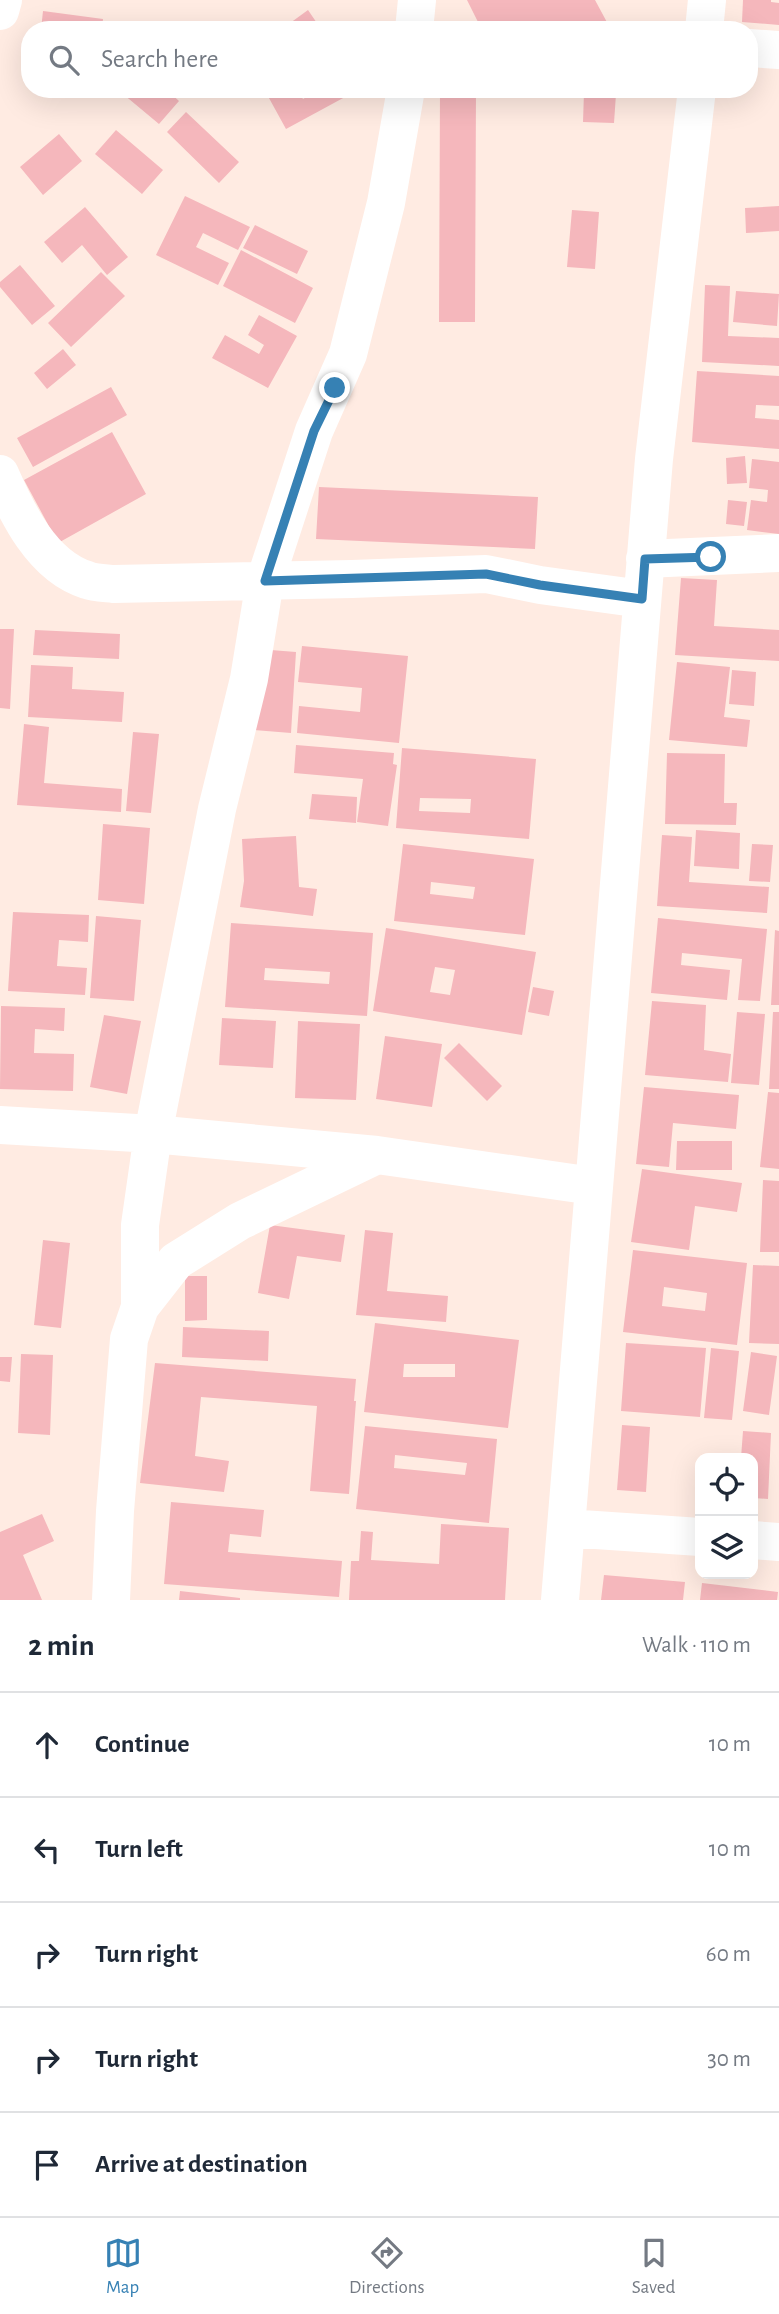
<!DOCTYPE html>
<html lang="en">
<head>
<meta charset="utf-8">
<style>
  :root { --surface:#fff; --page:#f2f2f3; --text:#1f2937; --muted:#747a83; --line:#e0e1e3; --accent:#3681b4 }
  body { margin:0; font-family:"Alegreya Sans",sans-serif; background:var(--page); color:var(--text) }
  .controls { position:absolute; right:21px; bottom:21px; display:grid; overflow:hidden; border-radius:14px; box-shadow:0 7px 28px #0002 }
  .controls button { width:63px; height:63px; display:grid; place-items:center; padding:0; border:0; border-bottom:2px solid var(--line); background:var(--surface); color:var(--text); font:35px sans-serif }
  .stop { position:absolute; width:21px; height:21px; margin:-16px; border:5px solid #3681b4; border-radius:50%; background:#fff }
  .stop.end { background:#3681b4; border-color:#fff; box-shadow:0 2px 7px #0008 }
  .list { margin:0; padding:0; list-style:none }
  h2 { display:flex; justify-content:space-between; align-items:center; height:91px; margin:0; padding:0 28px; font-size:30px }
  h2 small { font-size:23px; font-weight:400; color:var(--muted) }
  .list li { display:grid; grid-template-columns:46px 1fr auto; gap:21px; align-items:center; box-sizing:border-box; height:105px; padding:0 28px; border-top:2px solid var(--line) }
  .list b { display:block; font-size:26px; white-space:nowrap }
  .list em { font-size:23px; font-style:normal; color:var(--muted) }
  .icon { flex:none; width:38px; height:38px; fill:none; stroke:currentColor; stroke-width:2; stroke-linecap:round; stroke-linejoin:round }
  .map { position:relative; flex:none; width:779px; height:1600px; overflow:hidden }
  .search { position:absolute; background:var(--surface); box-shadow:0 7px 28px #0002; left:21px; right:21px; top:21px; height:77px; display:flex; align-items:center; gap:18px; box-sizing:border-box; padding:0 24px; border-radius:28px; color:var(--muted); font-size:26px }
  .sheet { height:616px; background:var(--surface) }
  nav { display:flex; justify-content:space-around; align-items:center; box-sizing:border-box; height:98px; border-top:2px solid var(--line); background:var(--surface); font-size:19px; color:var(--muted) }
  nav a { display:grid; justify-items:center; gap:4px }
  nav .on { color:var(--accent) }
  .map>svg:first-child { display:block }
</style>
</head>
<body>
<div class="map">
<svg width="779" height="1600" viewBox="0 0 779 1600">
  <rect width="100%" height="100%" fill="#ffebe2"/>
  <path fill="#f5b7bc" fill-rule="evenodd" d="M467 0H595L609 26 602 30H482Z
    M743 0H771V2L779 3V25L742 22Z
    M308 10 321 29 328 24 332 30H289L286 26Z
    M43 11 103 19 102 30H41Z
    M117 89H166L179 101 159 124Z
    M264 89H297L303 99 321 89H341L345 97 286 129Z
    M440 89H476L475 322H439Z
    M584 92 616 94 614 123 583 122Z
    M186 112 239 162 219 183 167 132Z
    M116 130 163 170 142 194 95 154Z
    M59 134 82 161 43 195 20 167Z
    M185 196 250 227 238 250 203 233 196 247 229 263 218 285 156 255Z
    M779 206V231L746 233 745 208Z
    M85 207 128 257 107 275 82 245 62 263 44 242Z
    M572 210 599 212 595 269 567 267Z
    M255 225 308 251 297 274 243 248Z
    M241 250 313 288 295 323 223 286Z
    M20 265 55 306 32 325 0 287V282Z
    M101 272 125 296 71 347 48 323Z
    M705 285 730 286 728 336 779 338V366L702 362Z
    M736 291 779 294 777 326 733 322Z
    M259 315 297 336 268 388 212 358 225 335 259 354 264 345 248 335Z
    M63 349 76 365 47 389 34 373Z
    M697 371 779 376V406L756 405 755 418 779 420V449L692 442Z
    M111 387 127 415 33 467 17 438Z
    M112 432 146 494 58 543 24 480Z
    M745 456 747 483 727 484 726 458Z
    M752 459 779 462V534L747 530 751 500 767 502 768 490 749 488Z
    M319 487 538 497 535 549 316 539Z
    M728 500 747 502 744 526 726 524Z
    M681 578 717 580 714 626 779 630V661L675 655Z
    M0 629H14L10 709 0 708Z
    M35 630 120 634 119 659 33 655Z
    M302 646 408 656 399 743 297 733 299 706 360 712 362 688 298 682Z
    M258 649 296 652 291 733 253 730Z
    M677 662 730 667 724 717 750 720 747 747 669 740Z
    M31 665 73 667 72 689 124 692 122 722 28 717Z
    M732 670 756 672 754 706 729 704Z
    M24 724 49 727 44 783 122 789 121 812 17 805Z
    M133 732 159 734 151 813 126 811Z
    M296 745 394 753 393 764 397 765 388 826 357 822 363 779 294 773Z
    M402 748 536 759 529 839 396 828ZM420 798 471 799 470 813 419 811Z
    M667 753 725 754 724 803H737L736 825 665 824Z
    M312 794 357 797 356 823 309 819Z
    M103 824 150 828 144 904 98 900Z
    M696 830 740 833 739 869 694 866Z
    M662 835 692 837 689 882 769 887 767 913 657 906Z
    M296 836 299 887 317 889 313 916 240 907 244 881 242 839Z
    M403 844 534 859 525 935 394 921ZM431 882 475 887 473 899 430 894Z
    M752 844 773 845 770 882 749 881Z
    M13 912 89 915 88 942 59 940 57 966 87 968 85 995 8 991Z
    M96 916 141 920 134 1001 90 998Z
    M658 918 767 929 760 1001 738 1000 742 959 682 953 681 965 730 970 727 1000 651 993Z
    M231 923 373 933 367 1016 225 1007ZM265 968 330 972 329 984 264 980Z
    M386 928 536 952 522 1035 373 1011ZM435 967 455 970 450 995 430 992Z
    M775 930 779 931V1005H771Z
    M533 987 554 991 549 1016 528 1012Z
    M652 1001 706 1005 704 1050 731 1054 728 1082 645 1075Z
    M1 1006 65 1008 64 1031 35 1029 34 1053 74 1054 73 1091 0 1089Z
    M737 1012 765 1014 759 1085 731 1083Z
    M773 1012H779V1089H769Z
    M104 1015 141 1021 127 1094 90 1087Z
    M222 1018 276 1021 273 1068 219 1065Z
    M298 1021 360 1024 356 1100 295 1098Z
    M385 1036 442 1044 432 1107 376 1099Z
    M459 1043 502 1086 487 1101 444 1058Z
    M644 1087 739 1095 736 1129 673 1123 669 1167 636 1164Z
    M768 1092 779 1093V1169L760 1167Z
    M677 1141H732V1170H676Z
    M642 1169 742 1183 737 1212 695 1206 689 1250 631 1242Z
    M763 1180 779 1181V1252H760Z
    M270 1225 345 1235 341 1262 297 1256 289 1299 258 1293Z
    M365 1230 393 1233 387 1291 448 1296 446 1322 356 1315Z
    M43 1240 70 1243 61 1328 34 1325Z
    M633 1250 747 1263 737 1345 623 1332ZM664 1287 707 1293 705 1311 662 1306Z
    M753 1265 779 1266V1344L749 1343Z
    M185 1276H207V1320L185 1321Z
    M375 1323 519 1340 508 1428 364 1412ZM404 1364H455V1377H403Z
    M183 1327 269 1331 268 1361 182 1357Z
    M626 1343 706 1348 700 1417 621 1411Z
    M711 1348 739 1351 732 1420 704 1418Z
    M751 1352 777 1356 769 1415 743 1411Z
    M21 1354 53 1355 50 1435 18 1433Z
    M0 1357H12L10 1382 0 1381Z
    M155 1363 356 1379 354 1401H356L349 1494 310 1491 317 1406 201 1397 195 1456 229 1461 224 1492 140 1483Z
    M622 1425 650 1427 646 1492 617 1490Z
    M365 1426 497 1439 489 1523 356 1509ZM395 1455 467 1463 465 1475 394 1468Z
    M743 1431 771 1433 768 1499 753 1498V1458H741Z
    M171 1502 264 1510 261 1537 230 1534 228 1552 342 1561 339 1597 164 1584Z
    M42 1514 54 1541 23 1555 42 1600H0V1532Z
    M441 1524 509 1528 505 1600H349L351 1561H359L361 1531 373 1532 371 1560 439 1564Z
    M604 1575 685 1582 683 1600H601Z
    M702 1583 778 1592 777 1600H700Z
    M180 1591 240 1598V1600H179Z"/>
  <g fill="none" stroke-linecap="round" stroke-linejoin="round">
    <path stroke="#fff" stroke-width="38" d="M0 11 3 0
      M414 30 417 0
      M704 30 707 0
      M749 48 779 50
      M0 474C17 513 42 566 87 580 95 583 105 583 114 584L352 579 486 574 540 585 642 599
      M645 559 779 553
      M0 1125 153 1134 377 1155 593 1186
      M140 1307V1225L153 1134 217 809 249 679 265 581 314 431 348 354 386 203 406 89
      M566 1528 700 1537
      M753 1540 779 1542
      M111 1600 115 1511 129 1339 140 1307 176 1261 240 1221 375 1156
      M560 1600 654 459 697 89"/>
  </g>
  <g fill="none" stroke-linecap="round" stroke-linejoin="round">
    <path stroke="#3681b4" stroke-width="9" d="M335 388 314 431 265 581 486 574 540 585 642 599 645 559 711 557"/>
  </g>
</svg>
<div class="controls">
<button><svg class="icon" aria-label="locate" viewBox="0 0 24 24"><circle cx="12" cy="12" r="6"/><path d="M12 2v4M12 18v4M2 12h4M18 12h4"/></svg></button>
<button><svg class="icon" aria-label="layers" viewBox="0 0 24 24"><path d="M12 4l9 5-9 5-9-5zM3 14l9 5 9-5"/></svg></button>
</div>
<div class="stop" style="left:711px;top:557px"></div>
<div class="stop end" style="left:335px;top:388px"></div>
<div class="search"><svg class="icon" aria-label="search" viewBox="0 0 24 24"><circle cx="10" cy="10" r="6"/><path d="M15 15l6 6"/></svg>Search here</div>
</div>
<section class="sheet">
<h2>2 min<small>Walk · 110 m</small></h2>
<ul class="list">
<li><svg class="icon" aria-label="ahead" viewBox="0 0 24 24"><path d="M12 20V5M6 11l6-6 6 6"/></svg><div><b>Continue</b></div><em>10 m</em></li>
<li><svg class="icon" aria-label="left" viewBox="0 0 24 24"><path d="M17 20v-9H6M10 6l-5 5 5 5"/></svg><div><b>Turn left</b></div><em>10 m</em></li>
<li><svg class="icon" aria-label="right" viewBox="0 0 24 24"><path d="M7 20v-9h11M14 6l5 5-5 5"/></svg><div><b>Turn right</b></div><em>60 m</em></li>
<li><svg class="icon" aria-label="right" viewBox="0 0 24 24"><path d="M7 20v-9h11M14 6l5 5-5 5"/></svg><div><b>Turn right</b></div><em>30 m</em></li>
<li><svg class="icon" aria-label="arrive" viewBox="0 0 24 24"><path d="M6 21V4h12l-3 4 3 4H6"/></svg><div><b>Arrive at destination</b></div></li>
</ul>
</section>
<nav>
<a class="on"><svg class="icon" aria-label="map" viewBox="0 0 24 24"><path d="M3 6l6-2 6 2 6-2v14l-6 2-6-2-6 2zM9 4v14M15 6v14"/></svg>Map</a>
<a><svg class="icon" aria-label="directions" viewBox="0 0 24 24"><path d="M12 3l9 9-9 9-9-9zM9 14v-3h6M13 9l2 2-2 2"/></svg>Directions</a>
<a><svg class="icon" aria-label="saved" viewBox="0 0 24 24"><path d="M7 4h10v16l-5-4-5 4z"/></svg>Saved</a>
</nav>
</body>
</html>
